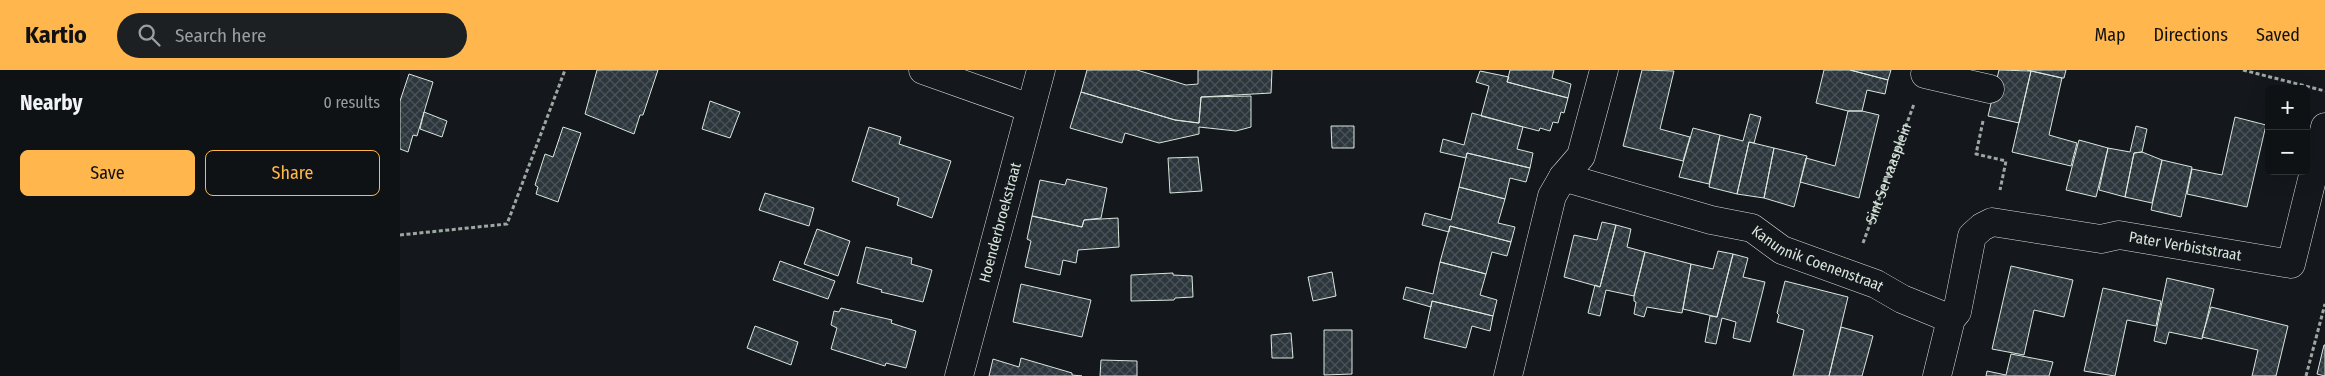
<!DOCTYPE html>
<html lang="en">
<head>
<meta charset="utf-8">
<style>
  :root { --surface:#0f1215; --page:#1d2022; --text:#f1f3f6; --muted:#9b9ea0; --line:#2f3234; --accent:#ffb74d }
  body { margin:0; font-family:"Fira Sans Condensed",sans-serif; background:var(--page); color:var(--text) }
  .controls { position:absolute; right:15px; top:15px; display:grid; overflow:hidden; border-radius:8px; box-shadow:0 5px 20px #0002 }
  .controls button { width:45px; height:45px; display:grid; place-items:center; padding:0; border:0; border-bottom:1px solid var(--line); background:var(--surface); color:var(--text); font:25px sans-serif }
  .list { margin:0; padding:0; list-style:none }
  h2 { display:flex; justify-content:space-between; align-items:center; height:65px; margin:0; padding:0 20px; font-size:21px }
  h2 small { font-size:16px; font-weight:400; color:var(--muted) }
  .actions { display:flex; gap:10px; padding:15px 20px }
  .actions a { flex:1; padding:11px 0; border:1px solid var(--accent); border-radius:8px; text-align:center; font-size:18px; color:var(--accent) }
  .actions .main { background:var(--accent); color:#111 }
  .icon { flex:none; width:28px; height:28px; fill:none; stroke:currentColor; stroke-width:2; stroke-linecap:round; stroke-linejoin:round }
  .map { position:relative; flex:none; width:1925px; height:306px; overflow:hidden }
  header { display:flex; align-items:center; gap:30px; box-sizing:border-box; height:70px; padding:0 25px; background:var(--accent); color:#111 }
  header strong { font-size:24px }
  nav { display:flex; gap:28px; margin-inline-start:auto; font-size:18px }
  .search { width:350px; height:45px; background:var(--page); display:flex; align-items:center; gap:12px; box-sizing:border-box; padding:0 18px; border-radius:28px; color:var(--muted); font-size:19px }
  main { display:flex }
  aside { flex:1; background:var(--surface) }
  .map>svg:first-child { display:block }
</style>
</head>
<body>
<header>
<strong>Kartio</strong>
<div class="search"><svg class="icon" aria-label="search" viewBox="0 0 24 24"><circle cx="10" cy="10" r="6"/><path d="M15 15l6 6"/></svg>Search here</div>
<nav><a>Map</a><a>Directions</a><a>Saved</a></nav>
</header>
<main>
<aside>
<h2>Nearby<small>0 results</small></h2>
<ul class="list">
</ul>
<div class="actions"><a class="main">Save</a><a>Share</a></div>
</aside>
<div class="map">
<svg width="1925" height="306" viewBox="0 0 1925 306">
  <defs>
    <pattern id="building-cross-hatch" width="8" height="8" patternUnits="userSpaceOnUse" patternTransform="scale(1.25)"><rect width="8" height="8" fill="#2c363c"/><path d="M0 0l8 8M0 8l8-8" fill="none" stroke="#4a5358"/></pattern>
  </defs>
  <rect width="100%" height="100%" fill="#14181c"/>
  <path fill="url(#building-cross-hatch)" stroke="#d8e6dc" d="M197 0H258L243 45H240L234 64 185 44Z
    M687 0H737L786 15 798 14V0H872L871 23 801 27 799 53 775 50 681 22Z
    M1110 0H1154L1152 8 1171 14 1168 28 1107 12Z
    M1242 0 1274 1 1260 59 1290 67 1283 91 1223 76Z
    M1424 0H1450L1488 10 1485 24 1467 20 1462 41H1448L1416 33Z
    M1450 0H1491L1488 10Z
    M1599 0 1631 1 1619 53 1588 46Z
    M1627 0H1666L1664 8H1662Z
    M1080 1 1109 7 1107 12 1168 28 1164 43 1161 42 1158 53 1153 52 1150 61 1140 58 1139 61 1081 46 1089 16 1076 12Z
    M1631 1 1662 8 1649 65 1677 73 1671 96 1612 82Z
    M9 4 33 12 17 66 13 65 8 82 0 79V31Z
    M681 22 775 50 799 53 801 27 851 26V57L836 61 799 57V64L759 73 725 63 722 73 670 58Z
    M310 31 340 42 330 68 302 59Z
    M1448 41H1462L1479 45 1459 128 1400 112 1406 88 1435 96Z
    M24 42 47 51 42 67 20 59Z
    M1072 43 1123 57 1117 79 1133 83 1130 98 1067 83 1066 88 1040 82 1043 69 1064 75Z
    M1350 44 1361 47 1354 73 1349 72 1337 124 1309 117 1320 65 1343 71Z
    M1835 47 1866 55 1847 137 1787 124 1792 99 1822 105Z
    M931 56H954V78H932Z
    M1736 56 1747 59 1742 82 1734 83 1725 127 1699 120 1708 78 1730 82Z
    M163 57 181 63 158 132 136 124 138 117 135 115 145 84 153 87Z
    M469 57 501 67 499 74 551 91 532 148 497 135 499 128 452 111Z
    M1293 58 1320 65 1309 114 1279 107Z
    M1679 70 1708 78 1696 127 1666 120Z
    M1349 72 1374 78 1364 128 1337 124Z
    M1374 78 1407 86 1394 137 1364 128Z
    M1742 82 1762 90 1752 133 1725 127 1734 83Z
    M1067 83 1130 98 1126 112 1110 108 1105 129 1059 117Z
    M798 87 802 121 770 123 768 88Z
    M1762 90 1792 97 1781 147 1751 140Z
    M667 109 707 118 701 148 684 150 682 157 632 146 640 110 665 115Z
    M1059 117 1105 129 1098 153 1115 157 1111 172 1050 156 1049 162 1022 155 1025 143 1051 150Z
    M365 123 414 138 409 156 359 140Z
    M632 146 682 157 684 150 718 148 719 177 678 180 676 193 663 190 660 205 625 197 631 171 627 169Z
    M1202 152 1216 155 1200 217 1164 207 1174 165 1197 170Z
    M1216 155 1231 159 1227 177 1245 182 1234 226 1206 220 1200 246 1188 243 1195 215 1200 217Z
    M1050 156 1111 172 1107 186 1092 182 1086 204 1040 192Z
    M417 159 450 171 438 206 404 194Z
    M466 177 512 188 511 194 532 200 523 232 481 222 482 220 457 213Z
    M1318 181 1333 184 1317 247 1283 239 1291 194 1313 199Z
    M1245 182 1291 194 1282 243 1247 237 1244 247 1234 244 1236 232 1234 231V226Z
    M1333 184 1348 188 1343 207 1365 212 1350 272 1333 268 1336 252 1322 248 1316 274 1305 272 1310 246 1317 247Z
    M380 191 435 211 428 229 373 210Z
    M1040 192 1086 204 1080 225 1097 230 1093 246 1032 231 1031 237 1003 229 1006 217 1033 224Z
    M1611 196 1673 210 1664 247 1634 240 1624 285 1592 279Z
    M932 202 936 226 913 231 908 207Z
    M773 203V205L792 206 793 227 775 228 774 230 731 231V205Z
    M1767 208 1814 219 1802 269 1769 262 1766 274 1754 271Z
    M1385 211 1448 227 1429 306H1393L1404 260 1377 252 1379 245 1377 243Z
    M621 214 691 230 682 267 613 252Z
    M1703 218 1761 231 1756 256 1727 250 1715 306 1684 301Z
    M1032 231 1093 246 1090 261 1072 256 1066 278 1024 268Z
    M1811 237 1888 256 1876 306H1852L1858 280 1802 267Z
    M441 238 492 250 491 253 516 261 506 298 486 293 485 296 431 279 437 258 431 255 434 241 439 242Z
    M355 256 398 272 391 295 347 278Z
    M1441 257 1473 266 1462 306H1429Z
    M924 260H952V304L924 305Z
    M891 263 893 288H872L871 265Z
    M1924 275H1925V306L1917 304Z
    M1611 284 1653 292 1649 306H1586L1587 301 1606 305Z
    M621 288 672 303V305L682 306H589L593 289 619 297Z
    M701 290 737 291V306H700Z"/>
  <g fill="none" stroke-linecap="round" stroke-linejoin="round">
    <g stroke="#d8e6dc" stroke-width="29">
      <g id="street">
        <path d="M523 0 630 38"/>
        <path d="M1526 0 1525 4 1590 19"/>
        <path id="s2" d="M1163 107 1311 150 1352 158 1382 180 1476 214 1502 229 1551 249"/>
        <path id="s3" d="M559 306 641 0"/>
        <path d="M1108 306 1152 126 1163 107 1181 86 1204 0"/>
        <path id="s4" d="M1537 306 1551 249 1557 242 1572 166 1582 157 1592 152 1701 169 1719 165 1891 194 1925 57"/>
      </g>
    </g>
    <g stroke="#9da8a2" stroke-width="3" stroke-dasharray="4 2.5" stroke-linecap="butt">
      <path d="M1843 0 1925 21"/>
      <path d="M1583 51 1576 84 1606 91 1600 120"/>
      <path d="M0 165 107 154 165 0"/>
      <path id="s1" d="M1463 173 1514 34"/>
      <path d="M1906 306 1925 234"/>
    </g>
    <use href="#street" stroke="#14181c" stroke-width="28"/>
  </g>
  <g text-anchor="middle" stroke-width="4" stroke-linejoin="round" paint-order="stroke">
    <g font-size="15" fill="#d8e6dc" stroke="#14181c">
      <text dy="5" stroke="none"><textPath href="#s1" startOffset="74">Sint Servaasplein</textPath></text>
      <text dy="5" stroke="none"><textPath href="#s3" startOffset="159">Hoenderbroekstraat</textPath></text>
      <text dy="5" stroke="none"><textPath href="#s4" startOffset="366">Pater Verbiststraat</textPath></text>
      <text dy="5" stroke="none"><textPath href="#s2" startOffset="269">Kanunnik Coenenstraat</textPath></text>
    </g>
  </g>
</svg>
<div class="controls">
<button>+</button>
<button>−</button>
</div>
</div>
</main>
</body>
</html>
